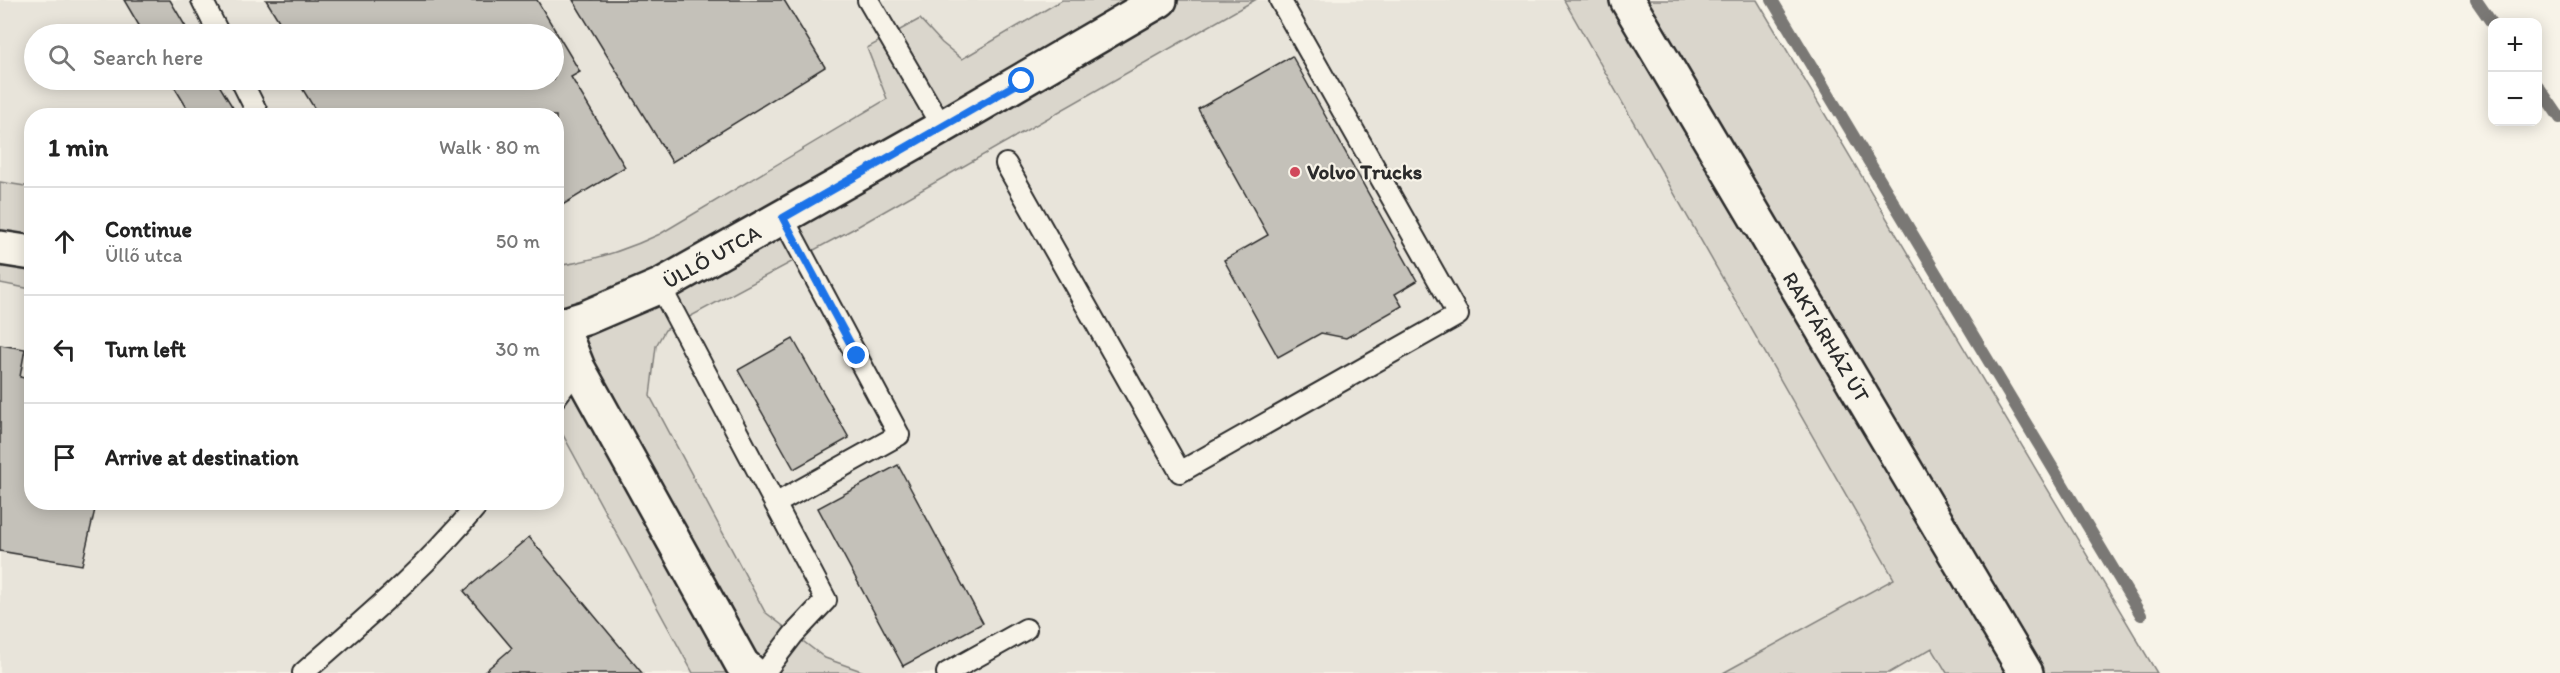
<!DOCTYPE html>
<html lang="en">
<head>
<meta charset="utf-8">
<style>
  :root { --surface:#fff; --page:#f6f6f6; --text:#222; --muted:#767676; --line:#e0e0e0 }
  body { margin:0; font-family:Itim,sans-serif; background:var(--page); color:var(--text) }
  .controls { position:absolute; right:18px; top:18px; display:grid; overflow:hidden; border-radius:12px; box-shadow:0 3px 15px #0003 }
  .controls button { width:54px; height:54px; display:grid; place-items:center; padding:0; border:0; border-bottom:2px solid var(--line); background:var(--surface); color:var(--text); font:30px sans-serif }
  .stop { position:absolute; width:18px; height:18px; margin:-14px; border:4px solid #1a73e8; border-radius:50%; background:#fff }
  .stop.end { background:#1a73e8; border-color:#fff; box-shadow:0 2px 6px #0008 }
  .list { margin:0; padding:0; list-style:none }
  h2 { display:flex; justify-content:space-between; align-items:center; height:78px; margin:0; padding:0 24px; font-size:26px }
  h2 small { font-size:20px; font-weight:400; color:var(--muted) }
  .list li { display:grid; grid-template-columns:39px 1fr auto; gap:18px; align-items:center; box-sizing:border-box; height:108px; padding:0 24px; border-top:2px solid var(--line) }
  .list b { display:block; font-size:22px; white-space:nowrap }
  .list p { margin:0; font-size:20px; white-space:nowrap; color:var(--muted) }
  .list em { font-size:20px; font-style:normal; color:var(--muted) }
  .icon { flex:none; width:33px; height:33px; fill:none; stroke:currentColor; stroke-width:2; stroke-linecap:round; stroke-linejoin:round }
  .map { position:relative; flex:none; width:2560px; height:673px; overflow:hidden }
  .search { position:absolute; background:var(--surface); box-shadow:0 3px 15px #0003; left:24px; top:24px; width:540px; height:66px; display:flex; align-items:center; gap:15px; box-sizing:border-box; padding:0 21px; border-radius:33px; color:var(--muted); font-size:22px }
  .panel { position:absolute; background:var(--surface); box-shadow:0 3px 15px #0003; left:24px; top:108px; width:540px; height:402px; border-radius:24px }
  .map>svg:first-child { display:block }
</style>
</head>
<body>
<div class="map">
<svg width="2560" height="673" viewBox="0 0 2560 673">
  <rect width="100%" height="100%" fill="#f7f3e8"/>
  <filter id="ink" filterUnits="userSpaceOnUse"><feTurbulence type="fractalNoise" baseFrequency=".0167" numOctaves="2"/><feDisplacementMap in="SourceGraphic" scale="12" xChannelSelector="R" yChannelSelector="G"/><feConvolveMatrix kernelMatrix="1 2 1 2 8 2 1 2 1" color-interpolation-filters="sRGB"/></filter>
  <g filter="url(#ink)">
    <path fill="#e8e4da" fill-rule="evenodd" d="M0 0H1062L962 60 942 43 920 19 887 98 660 234 623 251 587 262 557 266 556 116H32L31 187 0 182ZM34 34H554V80H34Z
      M1255 0H1564L1894 580 1723 673H867L825 658 765 613 650 396 656 346 665 330 855 228Z
      M0 283 31 289 32 502H556L557 432 563 435 693 673H0Z
      M1932 647 1947 673H1889Z"/>
    <path fill="#dad6cc" stroke="#82807c" stroke-width="1.5" d="M1062 0H1255L855 228 665 330 656 346 650 396 765 612 825 658 867 673H693L563 435 557 432 556 266C594 261 626 250 660 234L887 99 867 48 920 19 942 43 962 59Z
      M1564 0H1757L2157 673H1947L1932 648 1889 673H1723L1894 579Z
      M0 182 31 187V289L0 283Z"/>
    <g fill="none" stroke-linecap="round" stroke-linejoin="round">
      <path stroke="#7a7874" stroke-width="12" d="M1772 0 2141 615
        M2476 0 2492 23
        M2538 86 2560 118"/>
    </g>
    <path fill="#c4c1b9" stroke="#2b2b2b" stroke-width="1.5" d="M124 0H170L190 34H144Z
      M266 0H537L580 72 571 77 625 167 556 209V116H319L297 80H554V34H287Z
      M573 0H784L825 67 672 162Z
      M1292 56 1417 281 1395 294 1402 306 1346 338 1321 333 1278 357 1224 260 1268 235 1198 109Z
      M170 80H216L238 116H192Z
      M793 339 849 438 794 469 738 370Z
      M0 345 25 349 20 377 32 380V502H122L121 508 96 505 82 565 0 551Z
      M898 465 983 623 903 666 818 508Z
      M529 537 642 673H483L512 648 464 591Z"/>
    <g fill="none" stroke-linecap="round" stroke-linejoin="round">
      <g stroke="#2b2b2b" stroke-width="24">
        <path id="lane" d="M202 0 219 34
          M868 0 942 127
          M241 80 259 116
          M1006 164 1180 472 1458 315 1280 0
          M660 286 826 600 793 635 764 673
          M556 397 578 368
          M775 504 899 435 783 218
          M303 673C365 619 427 567 480 502
          M947 673 1026 629"/>
      </g>
      <g stroke="#2b2b2b" stroke-width="38">
        <path id="street" d="M1627 0 2026 673
          M0 248 32 253
          M561 326 578 368 742 664 752 673
          M556 327 585 318 660 286 942 127 1160 0"/>
      </g>
      <use href="#lane" stroke="#f7f3e8" stroke-width="20"/>
      <use href="#street" stroke="#f7f3e8" stroke-width="33"/>
    </g>
  </g>
  <g fill="none" stroke-linecap="round" stroke-linejoin="round" filter="url(#ink)">
    <path stroke="#1a73e8" stroke-width="8" d="M857 356 783 218 1022 81"/>
  </g>
  <circle fill="#d1495b" stroke="#f7f3e8" stroke-width="2" cx="1295" cy="172" r="6"/>
  <g text-anchor="middle" stroke-width="4.5" stroke-linejoin="round" paint-order="stroke">
    <g font-size="21" font-weight="bold" fill="#2b2b2b" stroke="#f7f3e8" text-anchor="start">
      <text x="1307" y="179">Volvo Trucks</text>
    </g>
    <g font-size="21" fill="#2b2b2b" stroke="#f7f3e8">
      <text transform="translate(712 257) rotate(-29)" y="7">ÜLLŐ UTCA</text>
      <text transform="translate(1826 337) rotate(59)" y="7">RAKTÁRHÁZ ÚT</text>
    </g>
  </g>
</svg>
<div class="controls">
<button>+</button>
<button>−</button>
</div>
<div class="stop" style="left:1022px;top:81px"></div>
<div class="stop end" style="left:857px;top:356px"></div>
<div class="search"><svg class="icon" aria-label="search" viewBox="0 0 24 24"><circle cx="10" cy="10" r="6"/><path d="M15 15l6 6"/></svg>Search here</div>
<section class="panel">
<h2>1 min<small>Walk · 80 m</small></h2>
<ul class="list">
<li><svg class="icon" aria-label="ahead" viewBox="0 0 24 24"><path d="M12 20V5M6 11l6-6 6 6"/></svg><div><b>Continue</b><p>Üllő utca</p></div><em>50 m</em></li>
<li><svg class="icon" aria-label="left" viewBox="0 0 24 24"><path d="M17 20v-9H6M10 6l-5 5 5 5"/></svg><div><b>Turn left</b></div><em>30 m</em></li>
<li><svg class="icon" aria-label="arrive" viewBox="0 0 24 24"><path d="M6 21V4h12l-3 4 3 4H6"/></svg><div><b>Arrive at destination</b></div></li>
</ul>
</section>
</div>
</body>
</html>
